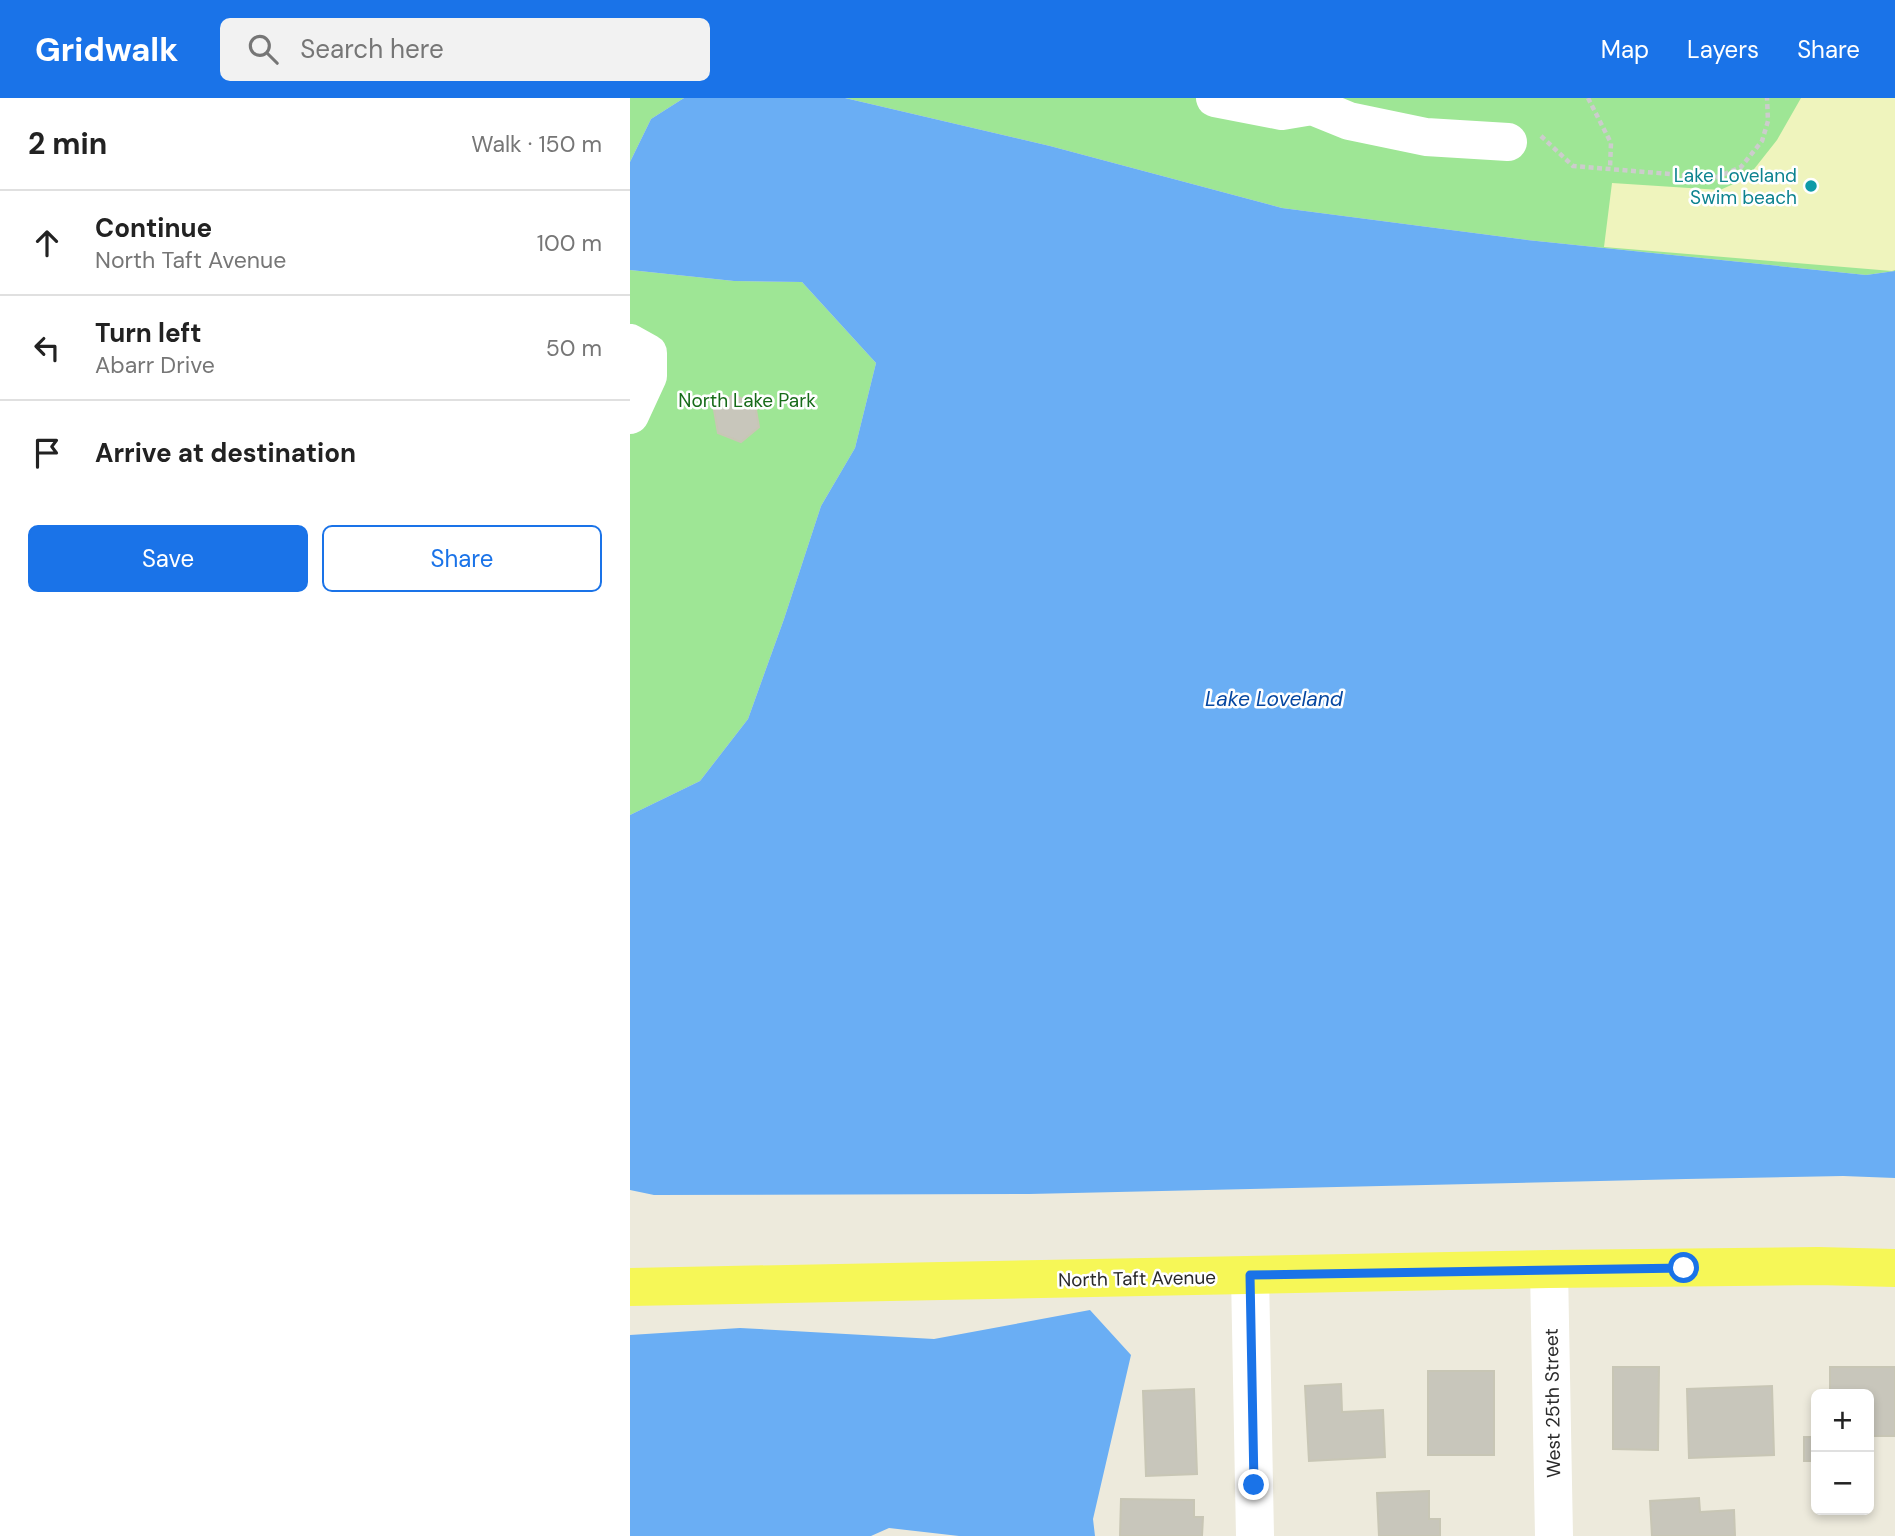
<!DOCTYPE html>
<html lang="en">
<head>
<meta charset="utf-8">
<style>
  :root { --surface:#fff; --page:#f2f2f2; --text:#222; --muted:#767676; --line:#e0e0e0; --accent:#1a73e8 }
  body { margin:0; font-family:"DM Sans",sans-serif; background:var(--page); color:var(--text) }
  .controls { position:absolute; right:21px; bottom:21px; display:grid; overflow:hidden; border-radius:10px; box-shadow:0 4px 10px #0003 }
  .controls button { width:63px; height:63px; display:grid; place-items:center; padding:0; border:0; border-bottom:2px solid var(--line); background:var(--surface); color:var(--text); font:35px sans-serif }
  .stop { position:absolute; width:21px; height:21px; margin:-16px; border:5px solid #1a73e8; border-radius:50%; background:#fff }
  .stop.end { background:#1a73e8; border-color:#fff; box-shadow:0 2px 7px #0008 }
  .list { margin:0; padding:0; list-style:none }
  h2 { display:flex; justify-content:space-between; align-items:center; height:91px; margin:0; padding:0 28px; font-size:30px }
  h2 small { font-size:23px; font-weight:400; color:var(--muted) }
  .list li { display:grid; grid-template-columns:46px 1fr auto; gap:21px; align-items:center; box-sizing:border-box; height:105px; padding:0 28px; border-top:2px solid var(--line) }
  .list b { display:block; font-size:26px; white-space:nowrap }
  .list p { margin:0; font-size:23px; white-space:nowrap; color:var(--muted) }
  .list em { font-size:23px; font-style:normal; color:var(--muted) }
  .actions { display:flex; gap:14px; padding:21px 28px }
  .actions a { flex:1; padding:16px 0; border:2px solid var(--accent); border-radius:10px; text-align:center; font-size:24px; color:var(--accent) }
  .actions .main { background:var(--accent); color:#fff }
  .icon { flex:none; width:38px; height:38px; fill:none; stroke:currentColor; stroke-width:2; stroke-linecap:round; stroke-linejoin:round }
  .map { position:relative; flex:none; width:1265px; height:1438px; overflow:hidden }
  header { display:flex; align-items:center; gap:42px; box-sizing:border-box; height:98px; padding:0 35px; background:var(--accent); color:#fff }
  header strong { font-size:33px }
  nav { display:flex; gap:38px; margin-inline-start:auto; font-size:24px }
  .search { width:490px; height:63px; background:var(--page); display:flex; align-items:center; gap:18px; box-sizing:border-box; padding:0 24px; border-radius:10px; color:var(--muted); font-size:26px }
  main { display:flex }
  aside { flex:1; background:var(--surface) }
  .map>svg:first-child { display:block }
</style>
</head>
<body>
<header>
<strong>Gridwalk</strong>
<div class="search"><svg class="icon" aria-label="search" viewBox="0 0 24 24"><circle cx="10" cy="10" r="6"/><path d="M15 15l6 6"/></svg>Search here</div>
<nav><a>Map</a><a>Layers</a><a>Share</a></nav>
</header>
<main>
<aside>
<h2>2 min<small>Walk · 150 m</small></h2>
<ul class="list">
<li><svg class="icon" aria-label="ahead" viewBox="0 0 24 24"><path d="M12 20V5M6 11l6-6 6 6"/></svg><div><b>Continue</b><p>North Taft Avenue</p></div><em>100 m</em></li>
<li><svg class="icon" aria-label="left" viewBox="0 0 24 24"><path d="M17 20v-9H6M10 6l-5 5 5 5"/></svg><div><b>Turn left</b><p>Abarr Drive</p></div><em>50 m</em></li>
<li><svg class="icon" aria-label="arrive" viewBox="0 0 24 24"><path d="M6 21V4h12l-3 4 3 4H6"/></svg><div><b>Arrive at destination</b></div></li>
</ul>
<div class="actions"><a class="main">Save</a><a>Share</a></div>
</aside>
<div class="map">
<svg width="1265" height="1438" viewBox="0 0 1265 1438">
  <rect width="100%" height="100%" fill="#edeadc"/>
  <path fill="#9ee695" d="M0 0H54L21 21 0 64Z
    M215 0H1265V173L1236 177 897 142 652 110 420 48Z
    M0 172 104 183 172 184 246 265 225 350 191 408 154 521 118 621 70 683 0 717Z"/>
  <path fill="#eff4bd" d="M1171 0H1265V172L1262 173 974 149 982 85 1090 92 1117 80 1147 42Z"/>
  <path fill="#6aaef4" d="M54 0H215L420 48 652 110 897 142 1236 177 1265 173V1080L1213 1078 1056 1081 399 1096 24 1097 0 1092V717L70 683 118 621 154 521 191 408 225 350 246 265 172 184 104 183 0 172V64L21 21Z
    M460 1212 501 1257 463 1421 465 1438H329L259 1430 241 1438H0V1237L110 1230 304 1241Z"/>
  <path fill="#c8c6bb" stroke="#c8c6b5" stroke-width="2" d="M103 297 125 306 129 329 111 344 88 335 84 312Z
    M983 1269H1029L1028 1352 983 1351Z
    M1200 1269H1265V1338H1239V1296H1200Z
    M798 1273H864V1357H798Z
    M711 1286 712 1314 753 1312 755 1359 679 1363 675 1288Z
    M1142 1288 1144 1357 1059 1360 1057 1291Z
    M564 1291 567 1376 516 1378 513 1293Z
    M1174 1339H1186V1363H1174Z
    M799 1393V1421H810V1438H749L747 1395Z
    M1069 1400 1070 1414 1104 1412 1105 1438H1022L1020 1403Z
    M491 1401 564 1402V1419H573L572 1438H490Z"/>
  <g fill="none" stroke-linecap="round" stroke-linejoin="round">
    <path stroke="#ccc" stroke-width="4.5" stroke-dasharray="5 3.5" stroke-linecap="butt" d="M958 0 981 45 980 70
      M911 38 943 68 1052 77 1087 79 1111 69 1132 43 1138 23 1137 0"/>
    <path stroke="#fff" stroke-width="38" d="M585 0 652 13 682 8 686 0
      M682 8 719 23 796 39 878 44
      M0 245 18 255V278L0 317
      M919 1171 924 1438
      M620 1177 625 1438"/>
    <path stroke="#f6f757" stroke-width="38" d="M0 1189 919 1171 1188 1168 1265 1170"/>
  </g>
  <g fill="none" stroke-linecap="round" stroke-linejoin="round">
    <path stroke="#1a73e8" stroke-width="9" d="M624 1387 620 1177 1054 1170"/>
  </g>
  <circle fill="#0f9aa8" stroke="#fff" stroke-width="2.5" cx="1181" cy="88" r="7"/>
  <g text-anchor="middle" stroke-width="5" stroke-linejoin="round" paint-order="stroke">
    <g font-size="19" fill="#0d838f" stroke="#fff" text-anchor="end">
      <text x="1167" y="84">Lake Loveland<tspan x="1167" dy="22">Swim beach</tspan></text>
    </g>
    <g font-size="19" fill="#176b19" stroke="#fff">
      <text x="117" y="309">North Lake Park</text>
    </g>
    <g font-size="19" fill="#2a2a2a" stroke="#fff">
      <text transform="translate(507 1180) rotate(-1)" y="7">North Taft Avenue</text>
      <text transform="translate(922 1305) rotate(-91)" y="7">West 25th Street</text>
    </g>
    <g font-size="21" font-style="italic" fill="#0748a1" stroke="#fff">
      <text x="644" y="608">Lake Loveland</text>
    </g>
  </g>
</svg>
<div class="controls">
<button>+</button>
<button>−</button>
</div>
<div class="stop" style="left:1054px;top:1170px"></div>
<div class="stop end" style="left:624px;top:1387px"></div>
</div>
</main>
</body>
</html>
